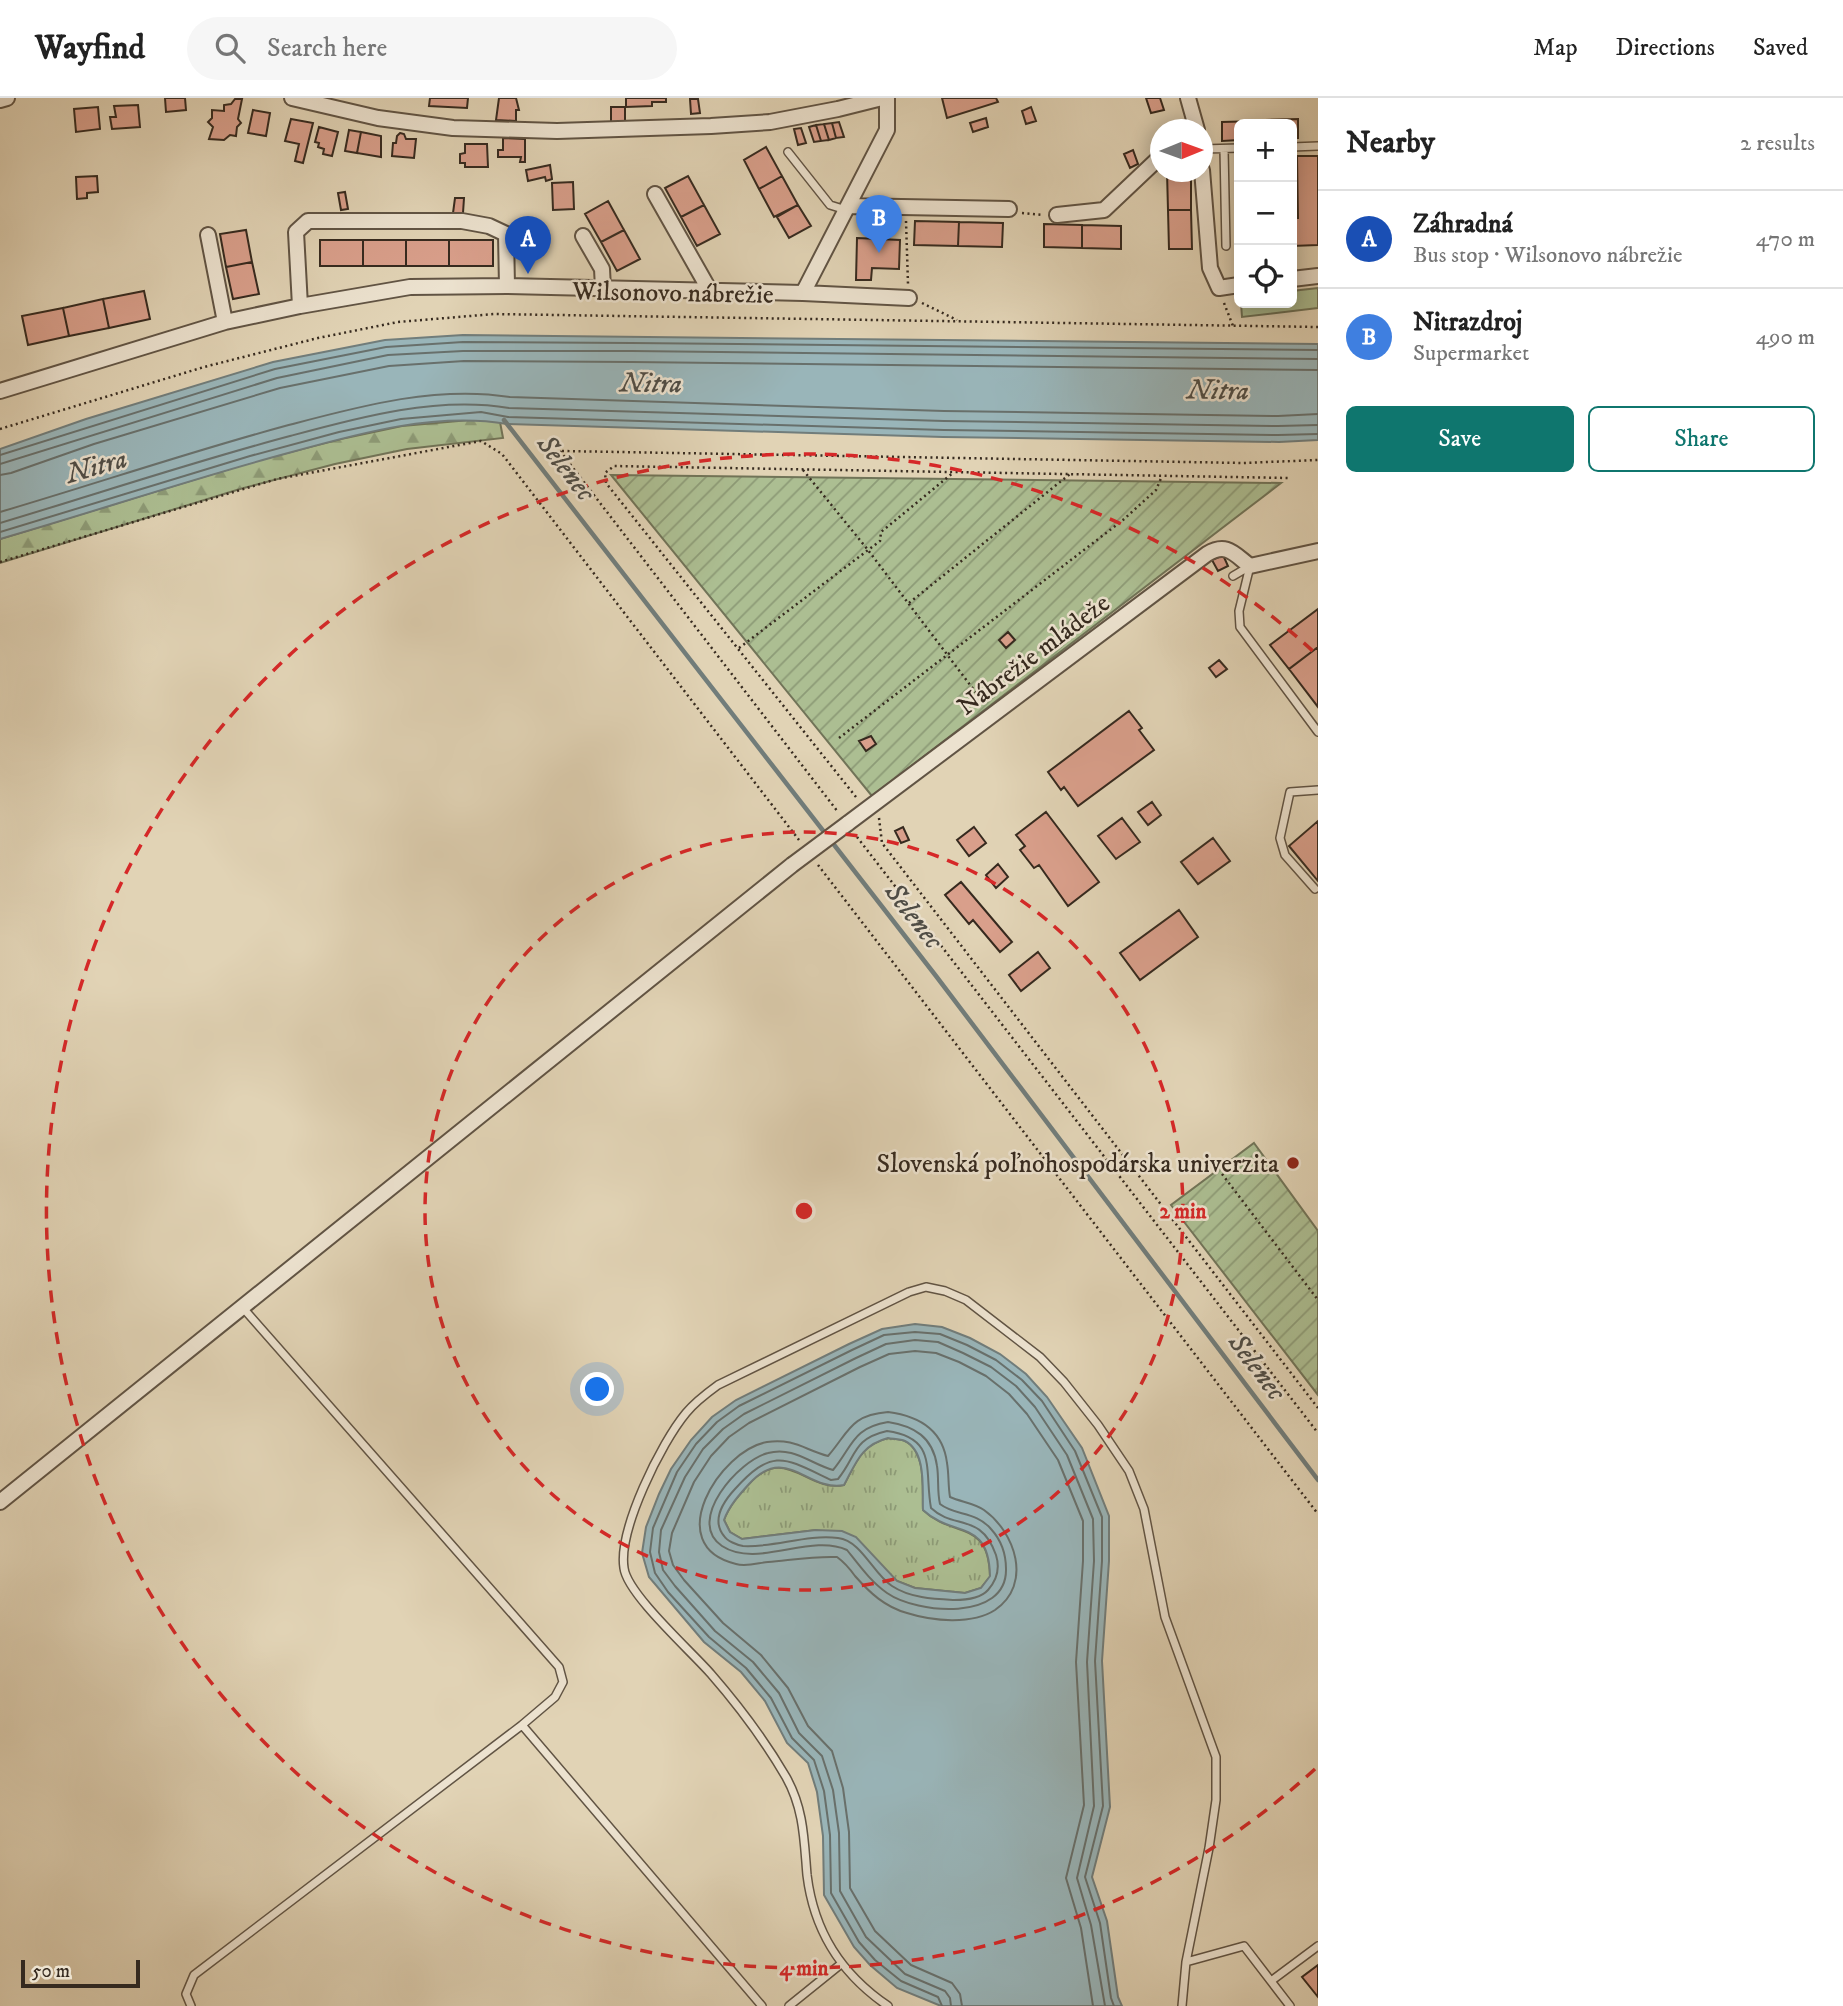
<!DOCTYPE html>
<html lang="en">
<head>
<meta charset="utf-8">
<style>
  :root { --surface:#fff; --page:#f6f6f6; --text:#222; --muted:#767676; --line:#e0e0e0; --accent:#0f766e }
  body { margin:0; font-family:"IM FELL DW Pica",serif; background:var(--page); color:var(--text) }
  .controls { position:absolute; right:21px; top:21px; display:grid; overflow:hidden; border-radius:10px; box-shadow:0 4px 18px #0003 }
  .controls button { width:63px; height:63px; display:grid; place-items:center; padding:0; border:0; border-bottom:2px solid var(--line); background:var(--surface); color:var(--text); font:35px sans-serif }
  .compass { position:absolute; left:1150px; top:21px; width:63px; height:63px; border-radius:50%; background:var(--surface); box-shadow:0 4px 18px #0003; rotate:89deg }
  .scale { position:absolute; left:21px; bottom:18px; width:119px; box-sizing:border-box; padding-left:7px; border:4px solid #362a1f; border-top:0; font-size:19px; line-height:24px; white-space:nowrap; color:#362a1f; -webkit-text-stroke:5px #ece2cf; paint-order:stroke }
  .you { position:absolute; left:598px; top:1292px; width:24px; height:24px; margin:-18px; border:5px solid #fff; border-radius:50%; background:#1a73e8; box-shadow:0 0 0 10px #1a73e833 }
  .badge { display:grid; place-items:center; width:46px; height:46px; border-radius:50%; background:var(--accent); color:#fff; font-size:23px; font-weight:700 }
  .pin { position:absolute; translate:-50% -58px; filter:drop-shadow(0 2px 4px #0008) }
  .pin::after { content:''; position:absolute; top:37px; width:24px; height:21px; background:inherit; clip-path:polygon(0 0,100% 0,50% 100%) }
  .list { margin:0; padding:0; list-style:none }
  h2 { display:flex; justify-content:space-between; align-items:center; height:91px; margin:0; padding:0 28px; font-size:30px }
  h2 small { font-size:23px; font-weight:400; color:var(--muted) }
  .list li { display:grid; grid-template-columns:46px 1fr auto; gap:21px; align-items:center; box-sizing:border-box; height:98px; padding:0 28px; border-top:2px solid var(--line) }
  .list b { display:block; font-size:26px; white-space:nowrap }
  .list p { margin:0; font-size:23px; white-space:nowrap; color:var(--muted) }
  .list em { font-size:23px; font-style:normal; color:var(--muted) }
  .actions { display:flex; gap:14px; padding:21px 28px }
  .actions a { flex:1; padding:16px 0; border:2px solid var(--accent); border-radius:10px; text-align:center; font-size:24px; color:var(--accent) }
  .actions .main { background:var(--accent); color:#fff }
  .icon { flex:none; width:38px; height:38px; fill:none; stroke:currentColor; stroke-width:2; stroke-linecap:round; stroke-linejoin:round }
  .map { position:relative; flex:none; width:1318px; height:1908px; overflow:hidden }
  header { display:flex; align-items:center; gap:42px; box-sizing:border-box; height:98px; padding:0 35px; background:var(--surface); border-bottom:2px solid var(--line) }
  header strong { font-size:33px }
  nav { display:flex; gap:38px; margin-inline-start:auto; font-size:24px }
  .search { width:490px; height:63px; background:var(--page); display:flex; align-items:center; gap:18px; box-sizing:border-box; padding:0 24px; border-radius:38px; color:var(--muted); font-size:26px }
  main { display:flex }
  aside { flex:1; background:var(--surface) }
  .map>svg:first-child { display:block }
</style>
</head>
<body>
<header>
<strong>Wayfind</strong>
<div class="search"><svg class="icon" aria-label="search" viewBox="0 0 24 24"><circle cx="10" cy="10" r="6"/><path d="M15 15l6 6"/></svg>Search here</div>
<nav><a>Map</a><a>Directions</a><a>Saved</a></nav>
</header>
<main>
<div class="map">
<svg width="1318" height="1908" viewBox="0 0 1318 1908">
  <defs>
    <pattern id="grass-tufts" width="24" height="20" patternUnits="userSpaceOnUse" patternTransform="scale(1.75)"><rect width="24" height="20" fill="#acbe92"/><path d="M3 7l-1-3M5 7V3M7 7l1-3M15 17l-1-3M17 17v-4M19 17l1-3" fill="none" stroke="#8d9b77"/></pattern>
    <pattern id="forest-firs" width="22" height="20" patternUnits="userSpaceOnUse" patternTransform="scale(1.75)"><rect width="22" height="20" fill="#acbe92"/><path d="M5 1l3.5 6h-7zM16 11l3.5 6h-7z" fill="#8d9b77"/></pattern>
    <pattern id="garden-furrows" width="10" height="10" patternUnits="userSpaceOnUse" patternTransform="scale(1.75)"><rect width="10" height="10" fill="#acbe92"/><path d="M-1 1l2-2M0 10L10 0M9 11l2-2" fill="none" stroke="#8d9b77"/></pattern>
  </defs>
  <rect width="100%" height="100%" fill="#e1d3b5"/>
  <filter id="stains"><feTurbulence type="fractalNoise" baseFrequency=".00286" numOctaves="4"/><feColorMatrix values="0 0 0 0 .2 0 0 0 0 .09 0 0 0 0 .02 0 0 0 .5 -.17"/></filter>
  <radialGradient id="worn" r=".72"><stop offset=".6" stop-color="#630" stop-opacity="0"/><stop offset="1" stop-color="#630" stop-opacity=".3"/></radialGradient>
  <path fill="url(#grass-tufts)" stroke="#717458" stroke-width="2" d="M1318 190V210L1242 219 1241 205H1292V193Z
    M888 1340C893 1341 900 1341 905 1343 927 1354 922 1392 923 1412 953 1441 989 1420 990 1479L981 1490 965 1495 915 1490 897 1483 883 1470 816 1432 742 1441 730 1434 724 1422C729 1408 739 1397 749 1386 786 1345 807 1395 844 1387 856 1364 861 1347 888 1340Z"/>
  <path fill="url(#forest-firs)" stroke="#717458" stroke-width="2" d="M481 321 500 324 503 340 407 351 335 366 240 391 0 465V441L252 364 341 341 402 328Z"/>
  <path fill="url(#garden-furrows)" stroke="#717458" stroke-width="2" d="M611 377 1281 385 872 698Z
    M1254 1045 1318 1133V1297L1171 1107Z"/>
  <path fill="#99b5b9" stroke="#717d7b" stroke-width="2" fill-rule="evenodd" d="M463 237 1318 246V342L1279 344 943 339 507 326C436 314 360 335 292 354 194 380 97 413 0 441V351L86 321 273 264 385 242Z
    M915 1226 942 1229 970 1240 1000 1256 1026 1276 1047 1299 1082 1350 1109 1418V1463L1102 1563 1110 1709 1092 1779 1107 1823 1118 1899 1122 1908H941L897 1890 870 1867 854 1849 824 1797 823 1738 817 1694 808 1665 787 1645 765 1603 741 1574 704 1544 649 1479 642 1455 646 1429 659 1396 671 1371 691 1342 712 1319 736 1302 849 1246 882 1231ZM888 1340C893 1341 900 1341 905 1343 927 1354 922 1392 923 1412 953 1440 989 1420 990 1478L981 1490 965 1495 915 1490 897 1483 856 1439 842 1433 816 1432 742 1441 730 1434 724 1422C729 1408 739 1397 749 1386 786 1345 807 1394 844 1387 856 1365 861 1347 888 1340Z"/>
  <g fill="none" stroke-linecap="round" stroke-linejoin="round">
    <path stroke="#68706c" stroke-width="2" d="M0 357 275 271 386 249 463 244 632 245 1318 252
      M0 366 277 280 388 257 463 253H632L1318 261
      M0 377 11 375 94 346 280 290 389 268 464 263 632 264 1318 272
      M0 414C95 386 189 354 285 328 357 309 435 287 510 299L944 313 1278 318 1318 316
      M0 425C97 396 192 364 290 338 360 319 436 298 509 310L944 323 1278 328 1318 327
      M0 434 250 358 339 334 401 321 481 314 508 319 944 332 1278 337 1318 336
      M888 1314C919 1318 943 1332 947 1365 949 1376 948 1388 950 1399 961 1404 974 1405 984 1412 1015 1434 1033 1486 995 1512 972 1527 932 1523 907 1515 885 1509 870 1495 855 1478 850 1471 844 1464 837 1459 814 1458 791 1462 768 1464 758 1465 746 1469 736 1466 660 1448 720 1352 767 1344 794 1340 805 1352 828 1358 849 1334 850 1317 888 1314Z
      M888 1324C914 1328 933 1339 937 1368 939 1380 937 1394 940 1406 955 1418 976 1413 991 1431 1001 1442 1006 1457 1006 1471 1007 1524 917 1516 887 1495 871 1484 859 1467 847 1452 810 1435 757 1471 722 1448 685 1423 739 1362 768 1355 793 1348 811 1366 833 1372 853 1348 852 1330 888 1324Z
      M887 1333C938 1340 924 1372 931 1410 954 1432 981 1414 996 1457 1000 1470 997 1482 988 1492 980 1501 966 1502 954 1502 934 1501 910 1500 892 1488 873 1476 862 1443 838 1440 806 1436 774 1450 743 1448 737 1447 727 1443 724 1438 711 1422 723 1404 735 1391 773 1349 785 1360 831 1382L838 1381C857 1358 852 1341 887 1333Z
      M942 1908 938 1899 901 1883 875 1862 859 1844 831 1795 830 1737 824 1693 814 1662 792 1640 771 1600 746 1570 709 1539 668 1494 655 1475 650 1454 653 1430 677 1374 696 1346 717 1324 739 1308 852 1252 884 1237 915 1234 940 1236 967 1247 996 1262 1022 1282 1042 1303 1075 1353 1102 1419V1463L1095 1563 1103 1708 1085 1779 1100 1825 1111 1900 1114 1908
      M951 1908 950 1900 945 1893 905 1876 866 1839 840 1793 839 1735 833 1692 822 1658 799 1635 779 1595 753 1564 715 1533 675 1488 663 1472 659 1454 661 1432 685 1379 703 1351 723 1331 744 1316 856 1260 886 1246 915 1242 938 1244 963 1255 991 1269 1016 1288 1035 1309 1067 1357 1093 1421 1094 1463 1087 1564 1094 1708 1077 1780 1091 1827 1105 1908
      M962 1908 960 1896 952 1885 911 1867 875 1833 850 1790 849 1734 843 1690 832 1653 808 1628 788 1590 761 1557 723 1525 684 1482 673 1467 669 1453 672 1435 694 1384 711 1358 729 1339 749 1325 860 1269 889 1256 915 1253 936 1255 959 1264 986 1278 1009 1296 1027 1316 1058 1362 1083 1423V1463L1076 1564 1084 1707 1066 1780 1081 1830 1093 1908"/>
    <path stroke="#717d7b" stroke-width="4.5" d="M504 322 936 878 1318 1382"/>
  </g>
  <path fill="#d99f8b" stroke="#362a1f" stroke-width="2" d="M165 0H185L186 12 166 14Z
    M430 0H468L467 10 429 8Z
    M499 0H516L519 12H516V23L496 22Z
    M626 0H666V4H652V8L626 9Z
    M942 0H996L998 4 947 20Z
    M1146 0H1160L1164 12 1151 15Z
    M235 1H242L238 21 241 25 237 29 236 38 230 37 224 42 209 41 213 29 208 24 212 20V12L224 13V7L231 6Z
    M690 1H698L700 15 691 16Z
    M138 7 140 29 112 31 110 19H116L114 8Z
    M98 9 100 31 76 34 74 11Z
    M611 9H625V25H611Z
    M1031 9 1036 23 1026 26 1022 13Z
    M253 12 270 15 266 38 248 35Z
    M986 20 988 29 973 34 970 25Z
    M291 21 313 25 303 65 295 63 299 46 285 43Z
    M1298 21V40H1292V26H1266V22Z
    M1259 23V26H1239V42L1222 43V24Z
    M839 24 844 39 836 40 832 25Z
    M832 25 836 40 829 42 824 26Z
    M824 26 829 42 821 43 816 27Z
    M816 27 821 43 814 44 809 29Z
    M319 29 338 34 332 58 323 56 324 51 318 49 319 45 315 44Z
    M801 30 806 45 798 47 794 31Z
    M349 32 361 34 357 55 345 53Z
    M361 34 381 38V59L357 55Z
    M400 35 404 36 406 41H416L414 60 392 58 393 45H396L397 38Z
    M503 40 525 41V64H520L521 59H498V52H503Z
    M465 46H487L488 69H465V65H460V56L465 55Z
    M766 49 782 78 759 91 744 62Z
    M1133 52 1138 66 1130 70 1124 56Z
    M1297 58H1318V147L1292 148V120H1298Z
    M550 67 552 81 546 83 545 79 528 83 526 72Z
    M1167 74H1191V112H1168Z
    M97 78 98 94 87 95V100L77 101 76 79Z
    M688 78 704 107 681 119 665 90Z
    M782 78 798 107 774 119 759 91Z
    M573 84 574 111 553 112 552 85Z
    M345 94 348 111 341 112 338 95Z
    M455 100H464L463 115H453Z
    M608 103 624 132 601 144 585 116Z
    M704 107 720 136 697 148 681 119Z
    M798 107 811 128 789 140 777 119Z
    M1168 112H1191L1192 151H1169Z
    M915 123 959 124 958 148 914 147Z
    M959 124 1003 125 1002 149 958 148Z
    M1044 126 1082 127V150L1044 149Z
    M1082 127 1121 128V151L1082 150Z
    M246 132 252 164 226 169 220 136Z
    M624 132 640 161 617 173 601 144Z
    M857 140 900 142 899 171 872 170 871 182H856Z
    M320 142H363V168H320Z
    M363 142H406V168H363Z
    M406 142H449V168H406Z
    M449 142H493V168H449Z
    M252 164 259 196 233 201 226 169Z
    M144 193 150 221 109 230 103 201Z
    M103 201 109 230 69 238 63 210Z
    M63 210 69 238 28 247 22 218Z
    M1223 457 1228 468 1218 473 1212 462Z
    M1318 511V549L1289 571 1270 547Z
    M1008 534 1015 542 1006 550 999 542Z
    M1318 549V609L1289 571Z
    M1219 562 1227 571 1216 579 1209 570Z
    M1129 613 1142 630 1139 632 1154 652 1078 708 1064 689 1061 692 1048 674Z
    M871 638 876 646 866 653 859 643Z
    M1152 704 1161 717 1148 727 1138 714Z
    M1046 714 1099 784 1068 808 1039 767 1034 770 1020 752 1025 748 1016 737Z
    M1122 720 1140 744 1116 761 1098 738Z
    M1318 723V783L1289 748Z
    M903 729 909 742 901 745 895 733Z
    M974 729 986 745 969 758 957 742Z
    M1213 740 1230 763 1198 786 1181 764Z
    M998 766 1008 779 996 790 986 777Z
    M961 784 1012 844 1000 854 973 822 969 826 945 797Z
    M1179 812 1198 839 1140 882 1120 855Z
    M1038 854 1050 870 1021 893 1009 877Z
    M1318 1867V1899L1302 1879Z"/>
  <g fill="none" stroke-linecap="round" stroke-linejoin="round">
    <g stroke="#615444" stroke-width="10">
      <path id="service" d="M1292 49 1318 48
        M1202 51 1239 50
        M1224 51 1226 148
        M788 54 830 107 846 112
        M1233 478 1250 468 1239 513 1240 529 1318 634
        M1315 791 1285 757 1280 740 1290 694 1318 692
        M243 1210 559 1569 563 1584 555 1599 522 1627
        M1271 1883 1318 1848
        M191 1908 186 1896 194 1877 522 1627 762 1908
        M789 1908 841 1866
        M888 1908C841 1876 814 1834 807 1777 804 1742 804 1711 786 1679 765 1643 738 1607 711 1576 692 1554 627 1496 624 1470 618 1432 661 1345 686 1315 695 1304 707 1295 718 1287L909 1194 926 1189 945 1193 966 1202 1040 1259 1064 1284 1098 1327 1129 1373 1144 1411 1165 1519 1216 1659V1702L1209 1750 1186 1864 1244 1848 1290 1908
        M1182 1908 1186 1864"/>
    </g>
    <g stroke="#615444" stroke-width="18">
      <path id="minor" d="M292 0 378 20 453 30 557 33 711 28 770 24 838 11 882 0
        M1188 0 1197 32
        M0 2 7 0
        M1202 72 1210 170 1219 190 1239 187
        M655 96 710 193
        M848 108 1009 111
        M1057 117 1104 112 1160 59
        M208 137 225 224
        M583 138 602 171 603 190
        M1292 181 1318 178
        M803 195 887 32V0
        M300 208 296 134 308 123H462L489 128 506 136 507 188
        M0 293 225 224 300 208 410 189 507 188 803 195 909 200
        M847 726 1207 456C1227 444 1234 456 1250 468L1318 453
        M0 1404 792 767"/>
    </g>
    <path stroke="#362a1f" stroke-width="2.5" stroke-dasharray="2 3.5" stroke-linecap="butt" d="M1022 115 1043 117
      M906 123 908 186
      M922 205 957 222
      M1224 205 1233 228
      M0 331 204 269 318 240 398 224 494 216 1318 229
      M560 353 838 714
      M562 353 1243 365 1318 362
      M803 372 868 452 983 604
      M0 464 277 381 481 343 502 356 799 742
      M909 505 1070 376
      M739 550 880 443 881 434 954 374
      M839 640 1123 422 1156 392 1162 378
      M856 699 606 385 605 375 614 368 1288 380
      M879 720 882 745 1318 1310
      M857 739 1318 1335
      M818 767 1318 1416
      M1222 1076 1318 1202"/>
    <use href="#service" stroke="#ece2cf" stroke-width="7"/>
    <use href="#minor" stroke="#ece2cf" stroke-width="14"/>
    <g stroke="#615444" stroke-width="18" stroke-linecap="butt">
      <path id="minor-bridge" d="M792 767 847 726"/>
    </g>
    <use href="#minor-bridge" stroke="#ece2cf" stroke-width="14"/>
  </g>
  <g fill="none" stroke="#d62828" stroke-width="3.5" stroke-dasharray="12 9">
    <circle cx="804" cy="1113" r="379"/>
    <path d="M1315 1671A757 757 0 1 1 1315 555"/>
  </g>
  <circle fill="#8f2418" stroke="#ece2cf" stroke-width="2.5" cx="1293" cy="1065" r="7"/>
  <g text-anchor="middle" stroke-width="5" stroke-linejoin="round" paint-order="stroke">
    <g font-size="26" fill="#362a1f" stroke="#ece2cf">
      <text transform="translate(673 194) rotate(1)" y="9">Wilsonovo nábrežie</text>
      <text transform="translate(1033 556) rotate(-37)" y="9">Nábrežie mládeže</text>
    </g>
    <g font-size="26" fill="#362a1f" stroke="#ece2cf" text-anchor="end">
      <text x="1279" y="1074">Slovenská poľnohospodárska univerzita</text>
    </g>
    <g font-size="28" font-style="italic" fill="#4f4d46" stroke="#ece2cf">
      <text transform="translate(651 284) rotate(1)" y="10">Nitra</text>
      <text transform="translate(1218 291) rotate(1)" y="10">Nitra</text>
      <text transform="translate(96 367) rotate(-16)" y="10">Nitra</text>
      <text transform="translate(567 369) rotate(52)" y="10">Selenec</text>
      <text transform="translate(915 817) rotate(52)" y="10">Selenec</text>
      <text transform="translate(1258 1268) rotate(53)" y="10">Selenec</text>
    </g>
  </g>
  <circle cx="804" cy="1113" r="10" fill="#d62828" stroke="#ece2cf" stroke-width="3.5"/>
  <g font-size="21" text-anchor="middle" font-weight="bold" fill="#d62828" stroke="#ece2cf" stroke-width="5" stroke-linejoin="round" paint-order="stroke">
    <text x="1183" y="1120">2 min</text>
    <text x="804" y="1877">4 min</text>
  </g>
  <rect width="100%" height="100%" filter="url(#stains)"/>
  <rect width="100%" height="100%" fill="url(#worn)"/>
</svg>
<div class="controls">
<button>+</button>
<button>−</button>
<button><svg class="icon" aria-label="locate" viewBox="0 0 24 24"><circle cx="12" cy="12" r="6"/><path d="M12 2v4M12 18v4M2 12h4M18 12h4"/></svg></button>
</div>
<svg class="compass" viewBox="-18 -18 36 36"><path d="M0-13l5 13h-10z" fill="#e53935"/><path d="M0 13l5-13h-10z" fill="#767676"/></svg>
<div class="scale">50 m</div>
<div class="you"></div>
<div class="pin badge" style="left:528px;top:176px;background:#1a4fb4">A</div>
<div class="pin badge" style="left:879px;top:155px;background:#3f7fe0">B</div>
</div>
<aside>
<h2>Nearby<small>2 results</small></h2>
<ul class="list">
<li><span class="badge" style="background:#1a4fb4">A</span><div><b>Záhradná</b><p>Bus stop · Wilsonovo nábrežie</p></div><em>470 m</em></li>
<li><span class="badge" style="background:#3f7fe0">B</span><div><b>Nitrazdroj</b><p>Supermarket</p></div><em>490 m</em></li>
</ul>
<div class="actions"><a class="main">Save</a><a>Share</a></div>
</aside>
</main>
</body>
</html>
